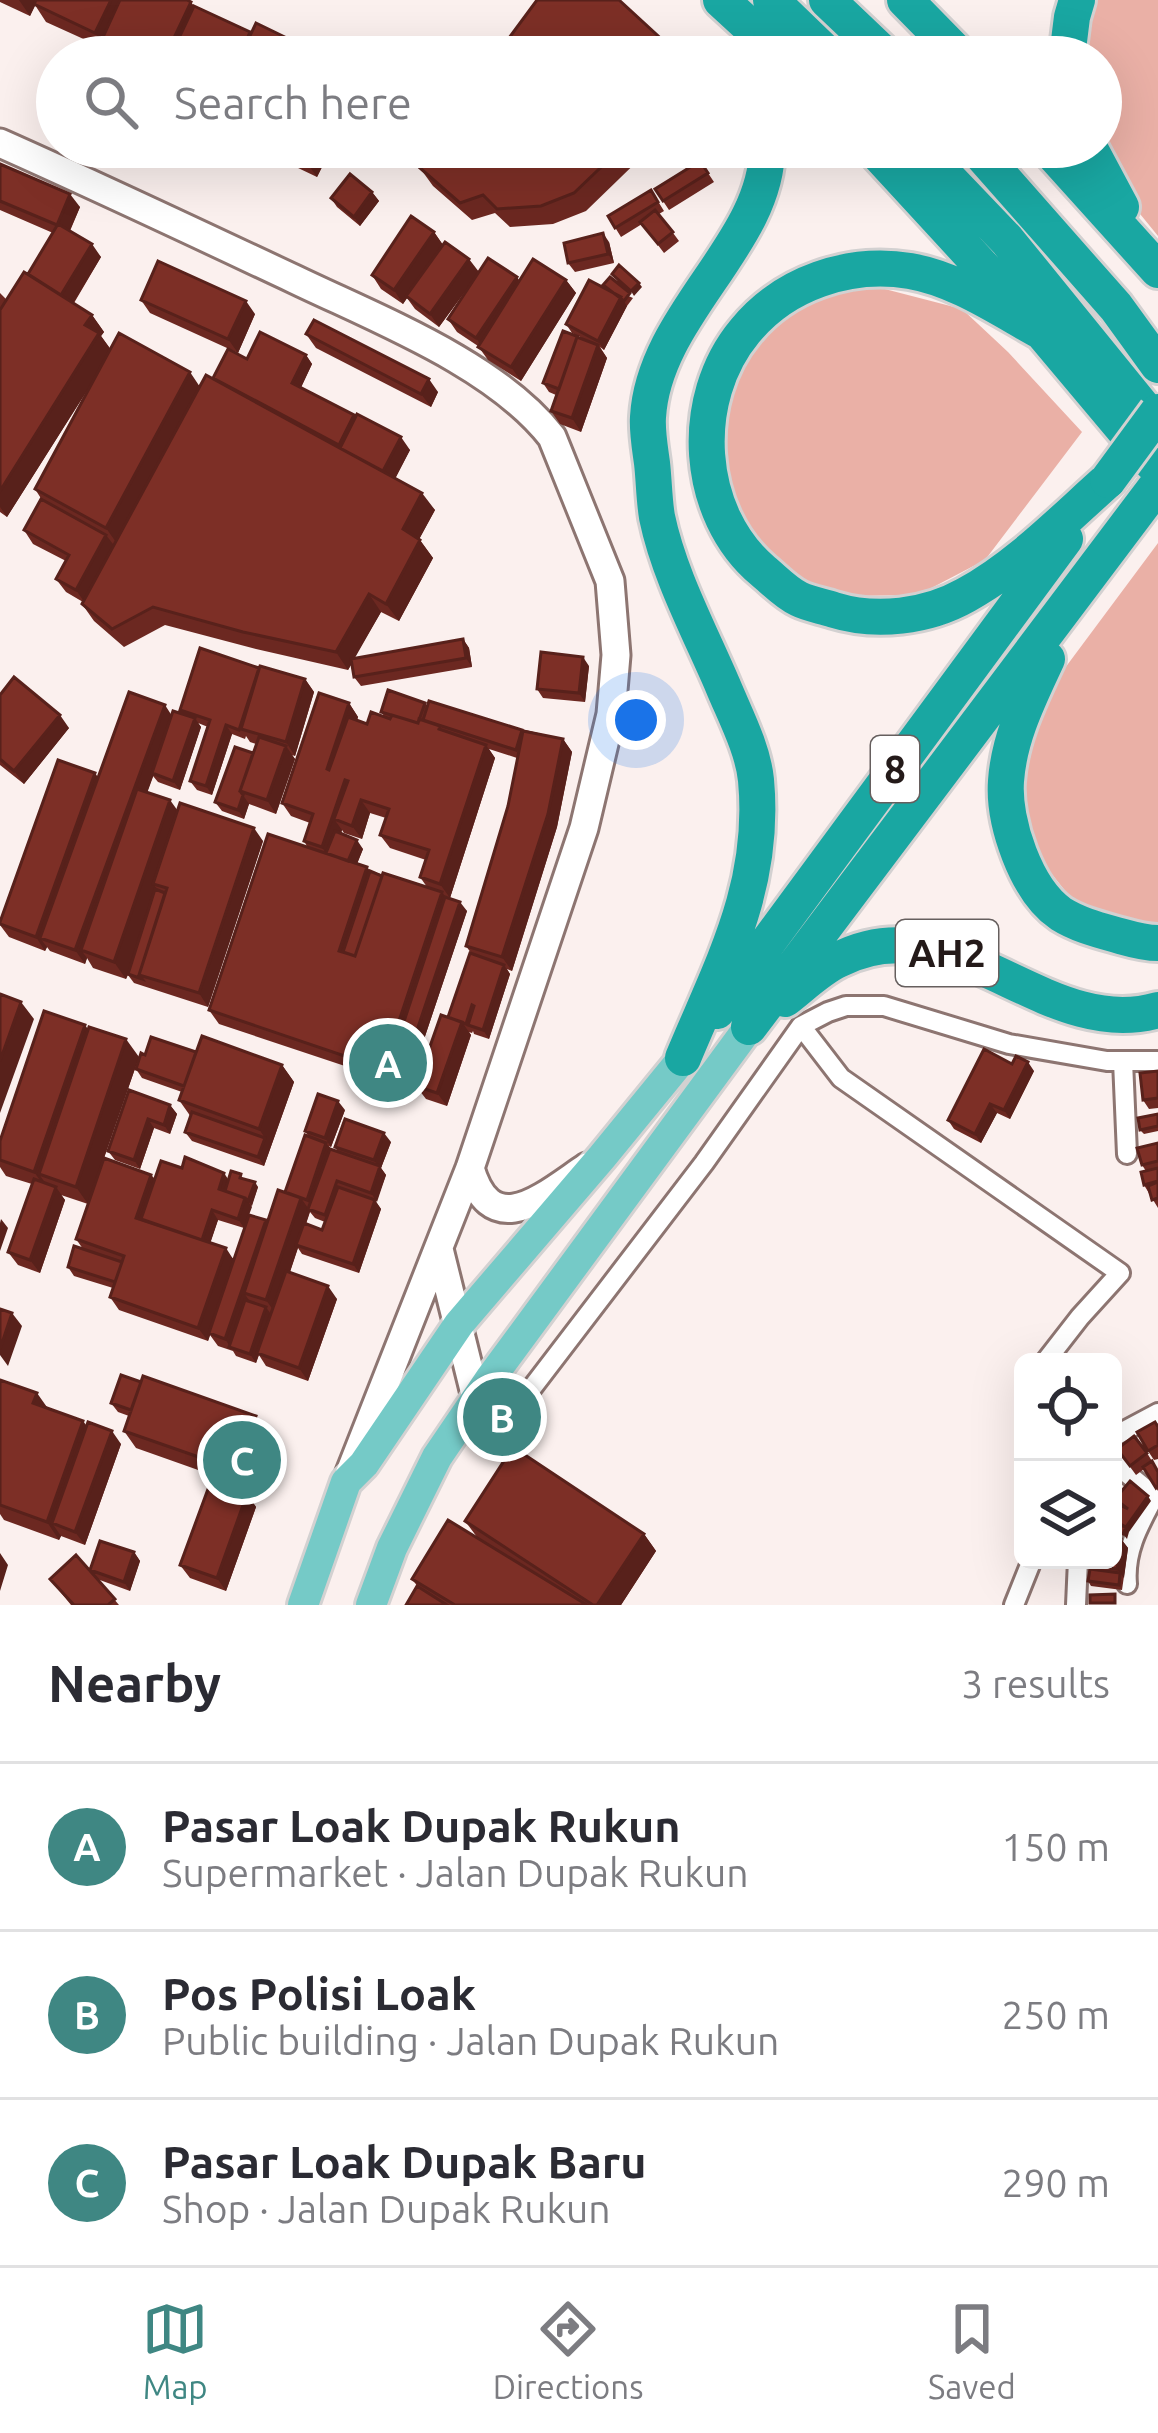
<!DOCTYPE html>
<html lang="en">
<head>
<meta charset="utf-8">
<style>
  :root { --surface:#fff; --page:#f7f7f7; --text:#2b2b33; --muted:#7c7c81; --line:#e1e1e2; --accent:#3f8783 }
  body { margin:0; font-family:Ubuntu,sans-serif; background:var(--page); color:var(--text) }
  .controls { position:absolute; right:36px; bottom:36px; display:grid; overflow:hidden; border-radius:18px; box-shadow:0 12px 48px #0002 }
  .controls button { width:108px; height:108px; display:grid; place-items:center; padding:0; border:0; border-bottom:3px solid var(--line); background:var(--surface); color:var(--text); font:60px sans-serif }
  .you { position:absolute; left:636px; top:720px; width:42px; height:42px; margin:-30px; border:9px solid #fff; border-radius:50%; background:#1a73e8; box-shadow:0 0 0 18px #1a73e833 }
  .badge { display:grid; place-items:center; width:78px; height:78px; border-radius:50%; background:var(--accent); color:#fff; font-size:39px; font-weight:700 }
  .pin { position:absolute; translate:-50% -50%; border:6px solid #fff; box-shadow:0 3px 12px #0006 }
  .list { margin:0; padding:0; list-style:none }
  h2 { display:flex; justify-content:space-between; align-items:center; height:156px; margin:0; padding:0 48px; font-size:51px }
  h2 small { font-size:39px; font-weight:400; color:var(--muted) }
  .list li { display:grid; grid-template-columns:78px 1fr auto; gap:36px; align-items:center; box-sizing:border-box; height:168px; padding:0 48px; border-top:3px solid var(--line) }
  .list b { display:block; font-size:45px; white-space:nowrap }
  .list p { margin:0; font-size:39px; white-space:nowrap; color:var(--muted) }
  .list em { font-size:39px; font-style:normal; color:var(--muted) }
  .icon { flex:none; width:66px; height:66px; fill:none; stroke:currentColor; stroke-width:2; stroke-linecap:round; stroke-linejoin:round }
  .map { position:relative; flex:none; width:1158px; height:1605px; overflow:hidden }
  .search { position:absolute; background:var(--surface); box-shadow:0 12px 48px #0002; left:36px; right:36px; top:36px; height:132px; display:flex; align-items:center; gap:30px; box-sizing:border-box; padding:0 42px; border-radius:66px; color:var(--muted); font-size:45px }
  .sheet { height:660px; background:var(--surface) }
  nav { display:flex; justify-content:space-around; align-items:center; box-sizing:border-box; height:168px; border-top:3px solid var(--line); background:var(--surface); font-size:33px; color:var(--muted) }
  nav a { display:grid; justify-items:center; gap:6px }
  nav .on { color:var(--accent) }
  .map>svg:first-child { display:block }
</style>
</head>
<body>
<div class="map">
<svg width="1158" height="1605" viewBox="0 0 1158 1605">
  <rect width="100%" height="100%" fill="#fbf0ee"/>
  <path fill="#eab0a6" d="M1089 0H1158V236L1136 209 1101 147V57H1076Z
    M877 287 962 309 1008 352 1082 432 985 560 918 595 850 596 796 581 754 551 715 458 740 355 780 316 823 296Z
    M1158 543V925L1149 927 1111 920 1070 897 1035 853 1023 792 1034 739 1062 672Z"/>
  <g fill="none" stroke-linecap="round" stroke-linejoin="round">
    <g stroke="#8d7571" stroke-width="24">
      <path id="street" d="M801 1026 841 1078 1120 1273 1080 1317 1045 1362
        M1123 1061 1127 1154
        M490 1379 514 1397H525L704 1163 801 1026 828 1012 846 1006H884L1009 1044 1107 1061H1158
        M1113 1437 1158 1413
        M1113 1458 1124 1471 1158 1499
        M1127 1584C1124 1551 1139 1525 1154 1497
        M1014 1605 1032 1560
        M1076 1605 1078 1560"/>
    </g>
    <g stroke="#8d7571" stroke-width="33">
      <path id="secondary" d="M0 143C99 187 196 233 294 279 377 319 495 364 552 437L610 581 616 655 611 714 584 828 470 1168 349 1475
        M470 1168C492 1244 545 1195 587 1167
        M439 1249 476 1398"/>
    </g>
    <g stroke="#d3d1d1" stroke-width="36">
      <path id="primary" d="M303 1605 346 1482 364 1464 459 1324 602 1157 683 1058
        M371 1605 392 1548 437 1457 490 1379 749 1027"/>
    </g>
    <g stroke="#d3d1d1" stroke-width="42">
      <path id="highway" d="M721 0 783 57
        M771 0 830 57
        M827 0 887 57
        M905 0 961 57
        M1067 57 1072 17 1077 0
        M872 147 1042 332 1152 463
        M918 147 1007 240 1158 426
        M975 147 1116 307 1158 365
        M1047 147 1158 270
        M1089 147 1121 207
        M1042 332C1000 309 957 279 910 271 849 261 784 283 745 331 688 399 695 514 763 571 774 580 786 593 799 599 809 604 822 606 834 610 876 623 927 617 966 595 1019 566 1063 520 1108 480
        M1047 659C1029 698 1009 737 1006 781 1003 822 1026 890 1061 914 1077 924 1095 929 1113 934 1128 938 1142 943 1158 943
        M785 999C802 986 819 969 838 960 953 900 1044 1043 1158 1010
        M717 1011 1065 539
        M749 1027 1158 484
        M683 1058C722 964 766 886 756 780 753 749 735 715 723 686 700 632 669 575 657 517 654 499 654 480 652 463 650 448 647 432 648 417 654 314 768 243 767 147"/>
    </g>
    <use href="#street" stroke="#fff" stroke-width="18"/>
    <use href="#secondary" stroke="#fff" stroke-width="27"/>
    <use href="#primary" stroke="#75cac7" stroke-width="30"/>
    <use href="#highway" stroke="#19a7a2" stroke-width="36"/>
    <g stroke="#d3d1d1" stroke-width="42" stroke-linecap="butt">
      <path id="highway-bridge" d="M1108 480 1158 412"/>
    </g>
    <use href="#highway-bridge" stroke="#19a7a2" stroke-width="36"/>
  </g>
  <path fill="#6c2821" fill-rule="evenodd" d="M0 0H187L194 6 250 32 326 57H106L99 46 46 22 35 5 30 16 0 2Z
    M254 147H332L317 177Z
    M436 147H652L586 211 553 224 510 227 495 213 472 220 433 186 420 168Z
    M700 161 714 182 669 210 655 189Z
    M0 164 80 207 70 231 101 257 74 303 92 315 104 332 101 336 110 349 200 386 247 359 306 355 312 364 301 387 356 417 410 450 395 478 435 510 419 539 433 558 399 621 381 612 354 658 463 639 469 648 472 667 361 686 354 677 352 663 348 670 256 649 165 625 124 647 94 621 82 604 83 602 66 592 56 579 66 561 33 544 24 530 42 500 35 489 95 378 7 517 0 512V293L7 300 28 274 53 233 0 210Z
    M651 190 664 211 659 214 679 241 664 253 642 224 621 237 608 216Z
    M372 192 379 201 360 226 337 207 331 198Z
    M434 232 443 245 479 272 520 281 566 280 576 293 521 381 488 360 478 346 457 332 448 319 478 274 439 327 415 309 407 298 403 304 381 289 372 275Z
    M609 242 614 263 575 272 568 263Z
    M603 285 633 298 627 306 604 350 600 347 607 358 581 432 560 424 551 411 556 395 549 392 543 383 588 341 572 333 566 324 607 290Z
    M141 300 255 314 238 353 150 313Z
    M306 334 438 392 431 407 316 348Z
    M589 666 585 702 543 698 537 689Z
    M259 668 305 679 314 692 295 756 292 755 295 759 276 814 249 804 244 819 222 811 215 802 253 753 256 744 250 742 246 736 245 739 232 734 212 795 197 790 190 781 208 727 198 723 201 727 180 790 158 782 153 776 147 792 177 810 263 841 208 1007 134 983 128 975 126 979 93 968 87 958 85 964 50 951 47 947 45 951 9 937 0 925 98 778 172 715 182 714 180 710Z
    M0 695 69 728 24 784 0 765Z
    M349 703 358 717 357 720 367 724 385 717 381 712 425 703 427 706 563 739 572 752 557 827 512 971 507 969 510 974 489 1039 474 1034 473 1031 472 1033 469 1032 471 1035 447 1106 426 1099 416 1086 448 1017 471 953 466 946 508 806 517 758 489 749 495 758 450 898 445 896 467 911 408 1087 219 1024 209 1010 308 848 304 841 310 823 291 816 282 803ZM370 813 386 818 380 835 390 848 426 860 420 877 427 887 370 871 367 867 357 864 363 849 341 834 342 830 344 833 362 839Z
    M88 1030 139 1057 104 1158 151 1175 155 1179 182 1168 228 1179H244L258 1187 244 1228 218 1220 210 1243 234 1259 266 1220 267 1223 285 1193 309 1137 305 1131 345 1110 331 1147 329 1146 331 1149 338 1152 335 1147 391 1142 381 1168 386 1175 376 1202 381 1209 359 1273 302 1254 298 1248 290 1272 337 1299 308 1381 266 1366 259 1355 256 1363 236 1356 233 1351 218 1346 210 1335 208 1341 119 1310 110 1297 113 1288 74 1276 68 1267 83 1249 76 1239 88 1204 61 1195 65 1200 40 1273 18 1265 8 1252 32 1184 6 1176 0 1167V1141ZM310 1212 315 1218 325 1222 322 1230 306 1224Z
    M196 1052 282 1065 294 1082 264 1166 192 1141 185 1132 191 1117 179 1100 182 1092 142 1078 136 1069 145 1055Z
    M1012 1064 1034 1071 1010 1119 997 1113 981 1143 954 1129 948 1120Z
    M1158 1071V1108L1149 1109 1143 1100Z
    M129 1090 170 1105 177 1114 170 1134 154 1128 140 1169 115 1160 108 1151Z
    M1158 1114V1131L1144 1134 1140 1130Z
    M1158 1143V1208L1144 1185 1146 1171 1142 1165Z
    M0 1380 47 1408 87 1426 121 1444 85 1545 61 1536 59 1540 4 1520 0 1514Z
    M111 1403 268 1434 249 1488 136 1448 124 1431 129 1416 118 1412Z
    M1158 1426V1459L1154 1460 1148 1451Z
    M1117 1449 1147 1453 1158 1471V1491L1144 1469 1136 1475Z
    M247 1494 256 1507 226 1591 190 1578 180 1565Z
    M465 1521 644 1534 656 1551 621 1605H406L418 1587 412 1579 477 1537Z
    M1121 1539 1128 1548 1122 1590 1091 1586 1088 1581 1090 1569 1087 1565Z
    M134 1552 140 1561 130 1591 97 1579 119 1605H71L50 1579 96 1578 90 1570Z"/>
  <path fill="#58211b" d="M19 0H38L30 16Z
    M111 0H131L108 50 95 33Z
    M191 2 203 19 186 57H165Z
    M311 147H332L317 177 305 160Z
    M372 192 379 201 360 226 354 217Z
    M70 194 80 207 66 239 57 225Z
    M434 232 443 245 403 304 394 290Z
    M603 233 609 242 614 263 608 254Z
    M92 244 101 257 69 310 60 297Z
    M469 259 479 272 439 327 430 314Z
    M517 277 526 290 485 351 476 338Z
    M566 280 576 293 521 381 511 367Z
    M639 283 642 287 634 296 631 291Z
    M621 297 627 306 604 350 598 341Z
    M246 301 255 314 238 353 228 339Z
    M92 315 104 332 101 336 112 351 7 517 0 507V491Z
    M598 345 607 358 581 432 572 418Z
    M306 355 312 364 299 392 292 383Z
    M190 372 202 390 118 545 106 528Z
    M429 379 438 392 431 407 421 394Z
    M401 437 410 450 392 485 382 472Z
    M422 493 435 510 415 547 403 529Z
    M106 535 116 548 85 603 76 590Z
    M420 540 433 558 399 621 386 604Z
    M369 594 381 612 348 670 336 652Z
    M463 639 469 648 472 667 466 658Z
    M583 657 589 666 585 702 579 693Z
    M305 679 314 692 295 756 286 742Z
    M349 703 358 717 336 782 327 769Z
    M165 705 174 719 89 953 81 950 87 958 85 964 75 950Z
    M60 715 69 728 24 784 14 771Z
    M195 718 201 727 180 790 173 781Z
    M226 725 232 734 212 795 206 786Z
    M563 739 572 752 557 827 512 971 502 957Z
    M486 745 495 758 450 898 440 884Z
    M286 746 295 759 276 814 267 800Z
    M95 773 104 786 40 938 47 947 45 951 36 937Z
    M345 780 355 793 334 819 342 830 332 856 326 854 322 847Z
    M243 795 249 804 244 819 238 810Z
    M170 800 183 818 153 884 158 890 126 979 114 962Z
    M361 800 370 813 362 839 352 826Z
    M254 828 263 841 208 1007 199 993Z
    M357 840 363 849 354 871 348 862Z
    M367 867 376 880 342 955 339 951Z
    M442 892 452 906 387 1073 383 1069Z
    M460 902 467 911 408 1087 401 1078Z
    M504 965 510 974 489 1039 483 1030Z
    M21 1002 34 1019 0 1113V1061Z
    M462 1022 471 1035 447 1106 437 1093Z
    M85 1025 97 1042 39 1174 48 1187 47 1190 34 1172Z
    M126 1039 139 1057 88 1204 76 1187Z
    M1028 1062 1034 1071 1010 1119 1004 1110Z
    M282 1065 294 1082 264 1166 258 1157 265 1138 259 1129Z
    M338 1101 345 1110 331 1147 325 1138Z
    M990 1104 997 1113 981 1143 975 1134Z
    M170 1105 177 1114 170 1134 164 1125Z
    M148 1119 154 1128 140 1169 134 1160Z
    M384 1133 391 1142 381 1168 386 1175 377 1202 371 1193 379 1168 374 1160Z
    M326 1143 333 1152 313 1209 307 1200Z
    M224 1173 230 1182 226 1194 219 1189Z
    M151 1175 161 1188 149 1223 136 1218Z
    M255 1182 258 1187 252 1206 248 1201Z
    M56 1187 65 1200 40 1273 30 1260Z
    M245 1198 252 1207 244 1228 238 1219Z
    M301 1198 310 1211 276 1314 266 1300Z
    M375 1200 381 1209 359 1273 353 1264Z
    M212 1210 218 1220 208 1250 201 1241Z
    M1 1219 8 1228 0 1251V1223Z
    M266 1220 275 1234 244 1293 251 1303 231 1348 225 1339Z
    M226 1248 235 1262 208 1341 198 1328Z
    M328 1286 337 1299 308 1381 299 1368Z
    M266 1307 272 1316 256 1363 250 1354Z
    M12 1313 22 1326 8 1366 0 1355V1349Z
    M37 1393 49 1410 33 1403Z
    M256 1416 268 1434 249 1488 236 1470Z
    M83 1421 96 1438 52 1523 61 1536 59 1540 47 1522Z
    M112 1431 121 1444 85 1545 75 1532Z
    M1113 1468 1119 1477 1113 1484Z
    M247 1494 256 1507 226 1591 217 1578Z
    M1148 1496 1151 1501 1129 1532 1127 1539 1123 1534 1126 1527Z
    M644 1534 656 1551 621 1605H597Z
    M1121 1539 1128 1548 1124 1578 1117 1569Z
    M134 1552 140 1561 130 1591 124 1582Z
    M0 1553 8 1565 0 1591Z"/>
  <path fill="#7d2f26" stroke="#58211b" stroke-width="3" d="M36 0H111L95 33 34 4Z
    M120 0H187L191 2 165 57H123L99 46Z
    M537 0H619L681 57H495Z
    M194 6 250 32 239 57H170Z
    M256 23 326 57H240Z
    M278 147H311L305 160Z
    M436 147H622L574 193 541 206 497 209 483 195 460 203 420 168Z
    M700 161 708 173 663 201 655 189Z
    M0 164 70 194 57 225 0 201Z
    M350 174 372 192 354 217 331 198Z
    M651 190 658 202 615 228 608 216Z
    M655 210 673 232 658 244 640 222Z
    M411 216 434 232 394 290 372 275Z
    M58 224 92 244 61 295 28 274Z
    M603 233 608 254 568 263 564 243Z
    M445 242 469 259 430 314 406 296Z
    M488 258 517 277 476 338 448 319Z
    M533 259 566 280 511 367 478 347Z
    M158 261 246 301 228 339 141 300Z
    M619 265 639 283 631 291 612 274Z
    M24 272 92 315 85 325 99 333 0 491V310Z
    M610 277 630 293 624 301 603 285Z
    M589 280 621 297 598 341 566 324Z
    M314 320 429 379 421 394 306 334Z
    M563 331 579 337H577L559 389 543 383Z
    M260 332 306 355 292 383 354 415 339 445 213 378 228 349 247 359Z
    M119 333 190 372 106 528 35 489Z
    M577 337 598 345 572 418 551 411Z
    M206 375 422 493 403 529 420 540 386 604 369 594 336 652 243 632 153 607 112 629 82 604Z
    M357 414 401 437 383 471 340 448Z
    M41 499 106 535 76 590 56 579 69 555 24 530Z
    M463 639 466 658 354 677 351 659Z
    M200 648 259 668 239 730 226 725 206 786 190 781 210 720 180 710Z
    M541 652 583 657 579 693 537 689Z
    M260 666 305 679 286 742 241 729Z
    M14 677 60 715 14 771 0 759V695Z
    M388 690 425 703 418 723 381 712Z
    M129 692 165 705 75 950 40 938Z
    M319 693 349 703 327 769 329 770 348 717 367 724 371 712 390 719 392 715 418 723 419 719 440 726 439 729 486 745 440 884 420 877 429 850 380 835 389 809 361 800 352 826 334 819 348 781 345 780 322 847 304 841 313 814 282 803Z
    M429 701 522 730 516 750 423 720Z
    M173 711 195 718 173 781 152 773Z
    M523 731 563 739 548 814 502 957 466 946 508 806Z
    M259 737 286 746 267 800 240 791Z
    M235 747 253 753 240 791 243 795 238 810 215 802Z
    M58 760 95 773 36 937 0 924V922Z
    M137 789 170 800 114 962 81 950Z
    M180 803 254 828 199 993 139 975 167 888 153 884Z
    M335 831 357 840 348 861 326 853Z
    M268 834 367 867 339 951 355 956 383 873 442 892 383 1069 209 1010Z
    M370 871 382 876 355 956 343 952Z
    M155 889 165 893 139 975 142 979 128 974Z
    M445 897 460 902 401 1078 387 1073Z
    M470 953 504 965 483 1030 468 1025 474 1006 472 1005 466 1024 448 1017Z
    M0 994 21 1002 0 1061Z
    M44 1011 85 1025 34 1172 0 1160V1141Z
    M441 1015 462 1022 437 1093 416 1086Z
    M89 1027 126 1039 76 1187 39 1174Z
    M202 1036 282 1065 259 1129 179 1100Z
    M151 1037 196 1052 184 1086 136 1069 141 1053 145 1055Z
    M984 1049 1012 1064 1016 1056 1028 1062 1004 1110 990 1104 975 1134 948 1120Z
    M1158 1071V1098L1143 1100 1140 1073Z
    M129 1090 170 1105 164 1125 148 1119 134 1160 108 1151Z
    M318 1094 338 1101 325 1138 305 1131Z
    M192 1112 265 1138 258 1157 185 1132Z
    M1158 1114V1126L1140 1130 1138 1118Z
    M345 1119 384 1133 374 1160 335 1147Z
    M305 1135 326 1143 307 1200 285 1192Z
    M1158 1143V1161L1142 1165 1137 1148Z
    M330 1149 380 1166 371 1193 337 1181 325 1215 308 1209Z
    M185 1157 224 1173 219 1189 245 1198 238 1219 212 1210 202 1240 141 1219 161 1161 182 1168Z
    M104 1158 151 1175 136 1218 226 1248 198 1328 110 1297 124 1256 76 1239Z
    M1158 1168V1181L1144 1185 1141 1172Z
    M231 1171 241 1174 240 1178 255 1182 248 1201 245 1198 225 1191Z
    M34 1179 56 1187 30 1260 8 1252Z
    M1158 1182V1198L1152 1200 1148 1186Z
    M338 1187 375 1200 353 1264 296 1245 304 1223 322 1230Z
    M278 1190 301 1198 266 1300 244 1293Z
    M249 1215 266 1220 225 1339 209 1333Z
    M74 1246 122 1262 115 1282 68 1267Z
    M286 1271 328 1286 299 1368 257 1353Z
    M245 1300 266 1307 250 1354 229 1347Z
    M0 1309 12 1313 0 1349Z
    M121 1375 141 1382 131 1410 111 1403Z
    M143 1376 256 1416 236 1470 124 1431Z
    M0 1380 37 1393 33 1403 83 1421 47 1522 0 1505Z
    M88 1422 112 1431 75 1532 52 1523Z
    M1155 1422 1158 1427V1445L1148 1451 1137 1432Z
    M1134 1436 1147 1453 1130 1466 1117 1449Z
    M513 1447 644 1534 597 1605H593L465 1521Z
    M1152 1461 1158 1472V1486L1156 1488 1143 1467Z
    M211 1481 247 1494 217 1578 180 1565Z
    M1130 1481 1148 1496 1126 1527 1113 1520V1502L1128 1509 1115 1499Z
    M448 1520 587 1605H455L412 1579Z
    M1113 1523 1126 1527 1123 1534 1113 1531Z
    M1113 1538 1121 1539 1117 1569 1087 1565V1560H1113Z
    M100 1541 134 1552 124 1582 90 1570Z
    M76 1555 115 1599 108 1605H74L50 1579Z
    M1090 1569 1120 1573 1119 1585 1088 1581Z
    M417 1586 447 1605H406Z
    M1115 1594V1603H1090V1595Z"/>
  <g text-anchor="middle" stroke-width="12" stroke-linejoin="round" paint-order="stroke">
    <g fill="#fff" stroke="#665f5e" stroke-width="3">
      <rect x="871" y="736" width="48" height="66" rx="9"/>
      <rect x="896" y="920" width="102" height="66" rx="9"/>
    </g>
    <g font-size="39" font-weight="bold" fill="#241a19">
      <text x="895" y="783">8</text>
      <text x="947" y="967">AH2</text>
    </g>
  </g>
</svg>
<div class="controls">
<button><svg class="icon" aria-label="locate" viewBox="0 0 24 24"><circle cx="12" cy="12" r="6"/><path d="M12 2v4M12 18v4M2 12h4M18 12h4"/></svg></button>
<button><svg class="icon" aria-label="layers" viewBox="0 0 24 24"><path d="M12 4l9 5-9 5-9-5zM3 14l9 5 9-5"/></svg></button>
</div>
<div class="you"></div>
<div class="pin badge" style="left:388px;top:1063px">A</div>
<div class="pin badge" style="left:502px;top:1417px">B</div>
<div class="pin badge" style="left:242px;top:1460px">C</div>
<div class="search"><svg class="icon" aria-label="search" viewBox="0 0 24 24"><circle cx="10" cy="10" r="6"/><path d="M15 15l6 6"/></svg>Search here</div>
</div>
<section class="sheet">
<h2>Nearby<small>3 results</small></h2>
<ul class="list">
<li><span class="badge">A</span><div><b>Pasar Loak Dupak Rukun</b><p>Supermarket · Jalan Dupak Rukun</p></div><em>150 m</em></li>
<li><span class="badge">B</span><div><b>Pos Polisi Loak</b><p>Public building · Jalan Dupak Rukun</p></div><em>250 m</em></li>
<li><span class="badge">C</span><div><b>Pasar Loak Dupak Baru</b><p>Shop · Jalan Dupak Rukun</p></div><em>290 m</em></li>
</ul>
</section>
<nav>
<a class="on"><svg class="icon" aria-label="map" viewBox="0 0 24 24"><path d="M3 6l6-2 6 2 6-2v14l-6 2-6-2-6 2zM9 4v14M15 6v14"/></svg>Map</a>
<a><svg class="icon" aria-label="directions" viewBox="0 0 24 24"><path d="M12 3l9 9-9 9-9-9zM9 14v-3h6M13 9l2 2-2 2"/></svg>Directions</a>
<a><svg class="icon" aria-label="saved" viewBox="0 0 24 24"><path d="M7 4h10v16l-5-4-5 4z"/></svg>Saved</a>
</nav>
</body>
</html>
